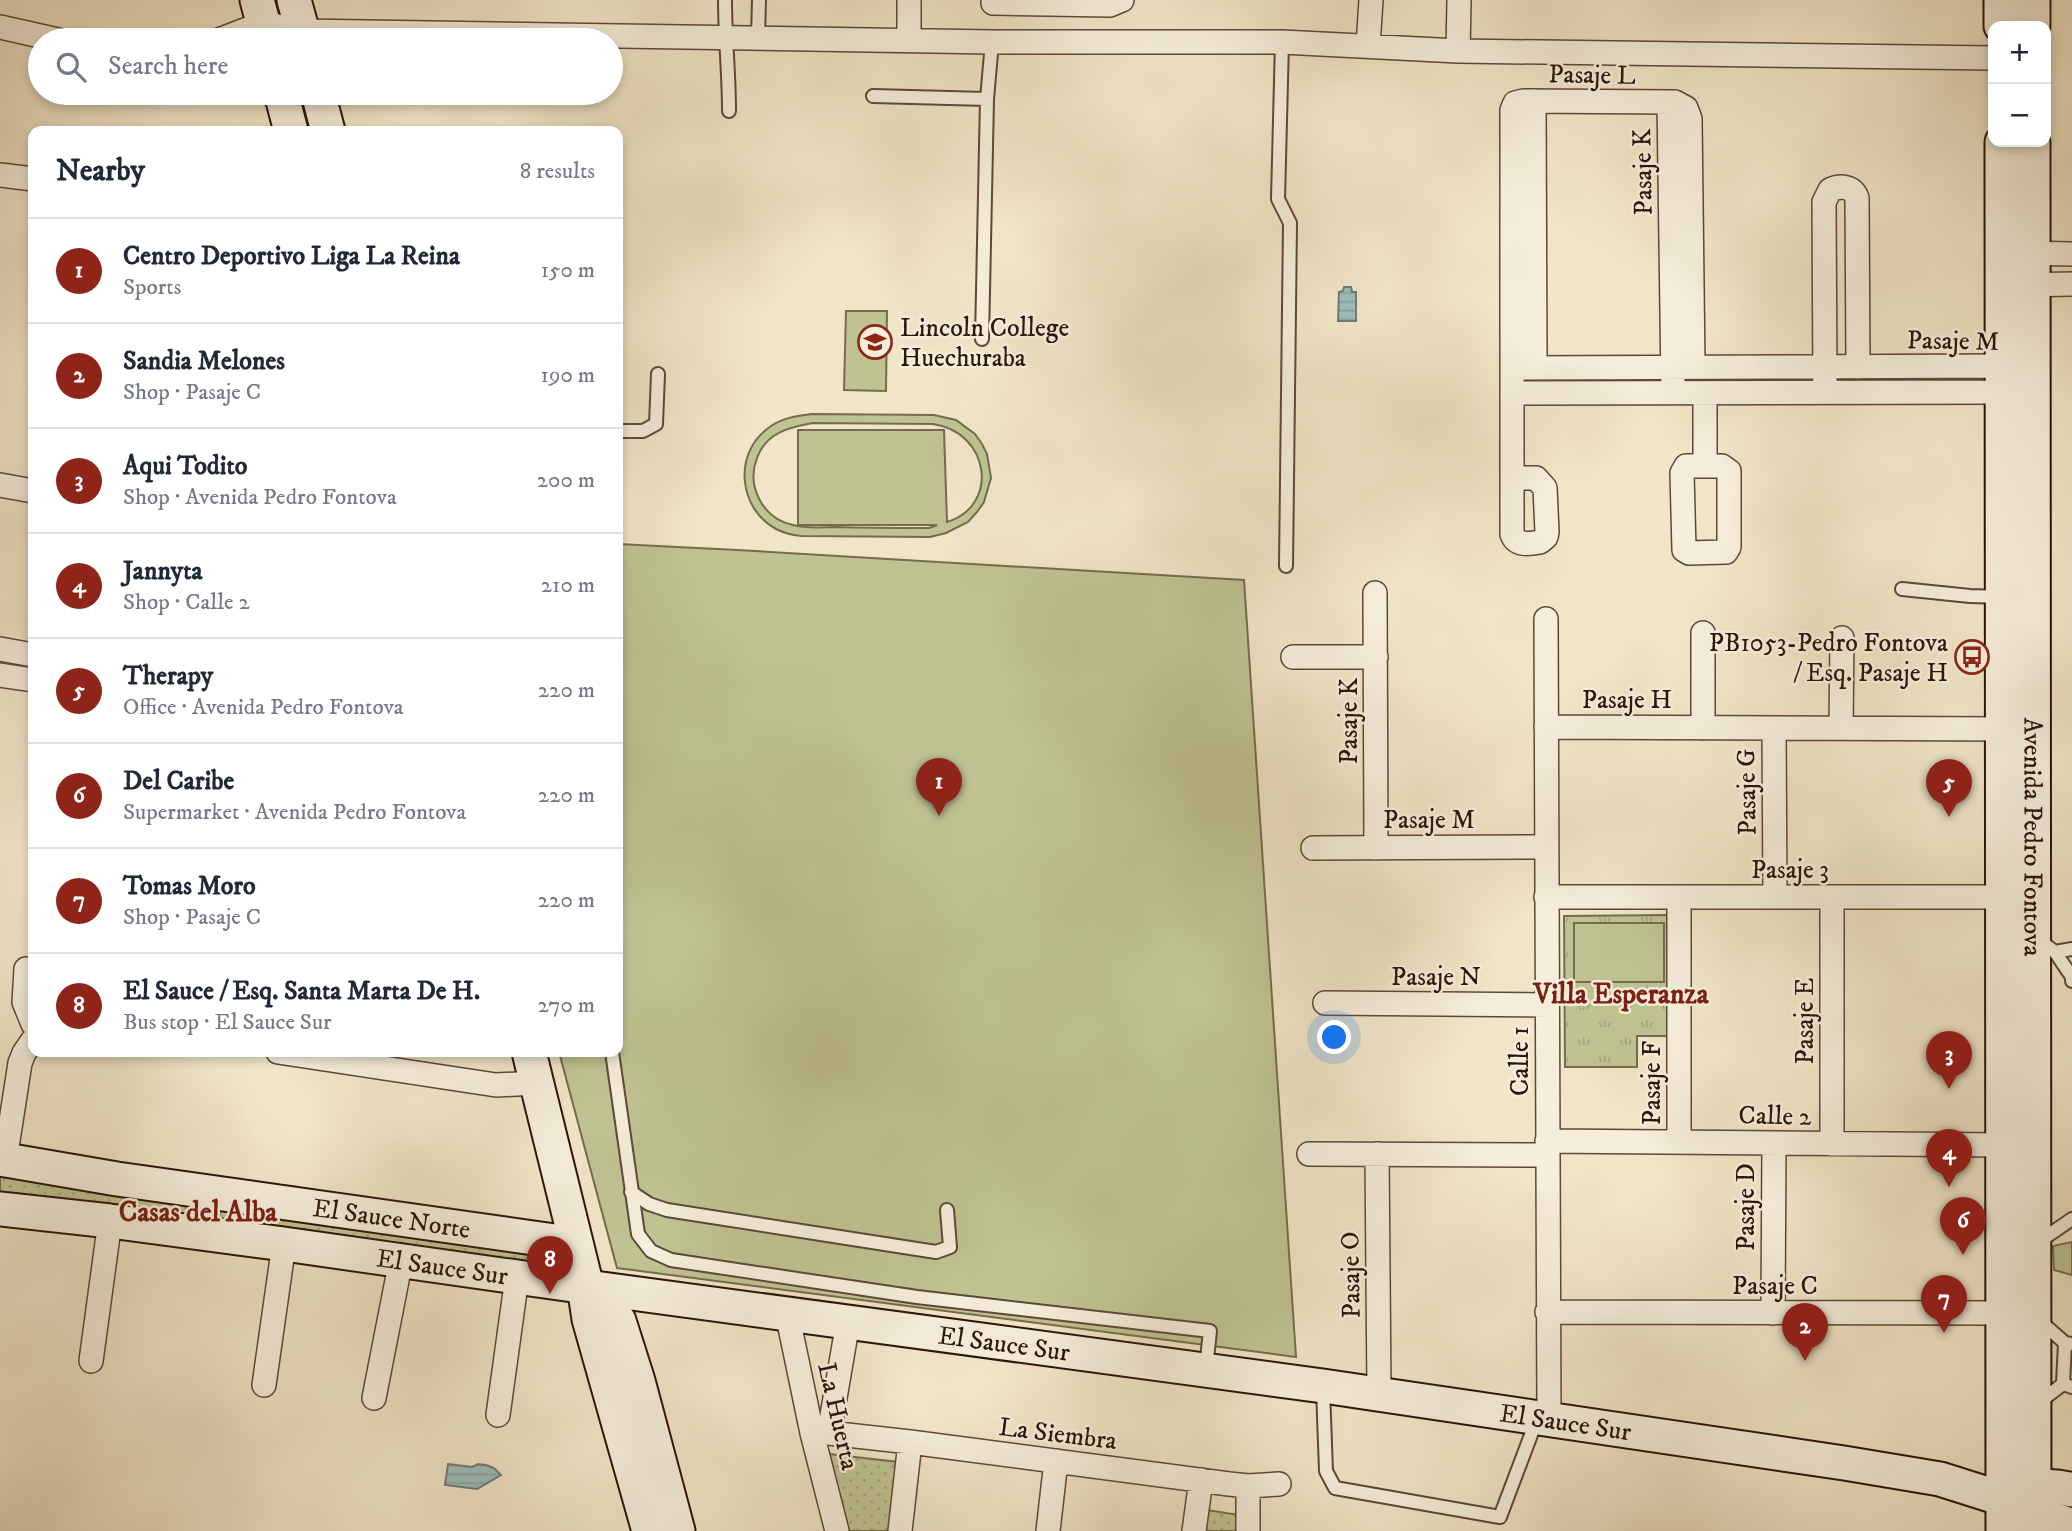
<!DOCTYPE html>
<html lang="en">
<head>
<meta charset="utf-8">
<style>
  :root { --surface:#fff; --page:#f6f6f7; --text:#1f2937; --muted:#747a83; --line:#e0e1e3; --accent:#8f2418 }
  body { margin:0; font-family:"IM FELL DW Pica",serif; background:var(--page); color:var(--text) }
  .controls { position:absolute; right:21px; top:21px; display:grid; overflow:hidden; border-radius:14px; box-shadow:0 4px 10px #0003 }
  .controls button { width:63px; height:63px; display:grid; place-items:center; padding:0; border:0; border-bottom:2px solid var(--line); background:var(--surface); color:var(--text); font:35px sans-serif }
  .you { position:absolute; left:1335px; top:1038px; width:24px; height:24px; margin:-18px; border:5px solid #fff; border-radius:50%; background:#1a73e8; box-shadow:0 0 0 10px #1a73e833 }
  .badge { display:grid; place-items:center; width:46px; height:46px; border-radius:50%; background:var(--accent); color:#fff; font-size:23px; font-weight:700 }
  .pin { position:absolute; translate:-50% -58px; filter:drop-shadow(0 2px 4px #0008) }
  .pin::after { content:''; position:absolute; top:37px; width:24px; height:21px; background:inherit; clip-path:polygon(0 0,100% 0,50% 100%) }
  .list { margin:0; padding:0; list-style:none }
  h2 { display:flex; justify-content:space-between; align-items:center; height:91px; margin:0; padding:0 28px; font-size:30px }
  h2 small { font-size:23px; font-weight:400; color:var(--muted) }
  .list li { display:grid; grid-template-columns:46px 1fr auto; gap:21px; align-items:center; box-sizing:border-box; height:105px; padding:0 28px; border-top:2px solid var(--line) }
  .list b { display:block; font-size:26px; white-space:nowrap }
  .list p { margin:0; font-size:23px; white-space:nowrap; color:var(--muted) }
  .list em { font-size:23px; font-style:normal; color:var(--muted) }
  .icon { flex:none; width:38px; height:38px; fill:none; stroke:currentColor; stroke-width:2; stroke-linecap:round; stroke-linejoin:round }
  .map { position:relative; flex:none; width:2072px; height:1531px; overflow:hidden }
  .search { position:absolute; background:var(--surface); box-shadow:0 4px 10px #0003; left:28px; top:28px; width:595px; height:77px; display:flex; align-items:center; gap:18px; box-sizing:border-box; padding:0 24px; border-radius:38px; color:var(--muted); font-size:26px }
  .panel { position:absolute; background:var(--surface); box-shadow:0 4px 10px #0003; left:28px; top:126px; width:595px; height:931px; border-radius:14px }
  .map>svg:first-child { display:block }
</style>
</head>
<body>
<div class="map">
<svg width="2072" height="1531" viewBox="0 0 2072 1531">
  <defs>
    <pattern id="grass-dots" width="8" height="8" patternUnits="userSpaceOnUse" patternTransform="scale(1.75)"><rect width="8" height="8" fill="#bfc392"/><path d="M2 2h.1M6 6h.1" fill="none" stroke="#a4a77c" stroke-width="1.8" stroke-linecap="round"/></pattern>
    <pattern id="park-tufts" width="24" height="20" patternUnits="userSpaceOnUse" patternTransform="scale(1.75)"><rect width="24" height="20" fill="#bfc392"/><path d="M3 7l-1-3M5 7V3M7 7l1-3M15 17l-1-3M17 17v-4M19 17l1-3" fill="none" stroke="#a4a77c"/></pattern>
    <pattern id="water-rules" width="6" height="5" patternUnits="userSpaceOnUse" patternTransform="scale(1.75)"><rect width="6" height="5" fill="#9bbebb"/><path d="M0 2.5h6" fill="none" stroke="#86a29f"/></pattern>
  </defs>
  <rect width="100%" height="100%" fill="#f0e5c7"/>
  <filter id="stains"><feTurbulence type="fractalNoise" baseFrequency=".00286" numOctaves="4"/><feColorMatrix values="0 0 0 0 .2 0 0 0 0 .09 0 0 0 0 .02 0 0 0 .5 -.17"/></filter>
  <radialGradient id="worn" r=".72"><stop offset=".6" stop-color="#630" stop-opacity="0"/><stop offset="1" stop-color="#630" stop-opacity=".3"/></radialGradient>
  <path fill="url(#grass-dots)" stroke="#766c4d" stroke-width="2" d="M0 1164 548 1245 559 1286 0 1203Z
    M829 1454 898 1462 890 1531H849Z
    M1207 1510 1239 1515 1240 1531H1204Z"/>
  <path fill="url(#park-tufts)" stroke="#766c4d" stroke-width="2" d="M1668 915 1669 1036H1637V1067H1565L1564 916Z"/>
  <path fill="#bfc392" stroke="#766c4d" stroke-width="2" fill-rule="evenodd" d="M846 311H887L886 391 844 390Z
    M812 414 934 415 956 420 975 434 982 444 987 454 991 478 984 502 977 512 968 522 946 533 930 537 801 536C792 535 784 533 776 529 739 509 733 455 767 429 780 418 796 416 812 414ZM813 423 933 424C990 432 1000 506 947 522L944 430H798V525H937L929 528C898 528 867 528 836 527 822 527 807 529 793 525 763 519 746 486 757 458 766 433 789 427 813 423Z
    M618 544 737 550 1244 580 1296 1357 617 1268 559 1052H618Z
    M1574 923H1664V982H1574Z
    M2072 1242V1275L2054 1270 2053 1246Z"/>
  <path fill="url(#water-rules)" stroke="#6f7a73" stroke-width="2" d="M1344 287H1351L1352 292H1356V321H1338L1339 292 1343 291Z
    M448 1464 472 1467 478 1464 486 1465 494 1468 501 1475 477 1489 445 1485Z"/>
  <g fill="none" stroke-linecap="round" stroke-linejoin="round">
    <g stroke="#5d4838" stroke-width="16">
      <path id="lane" d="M725 0C725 37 729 74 729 111
        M758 37 759 0
        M1282 42 1278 199 1290 223 1286 566
        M873 96 987 99
        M982 339 987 99 992 42
        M618 431H643L656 424 658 374
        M1902 589 1970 596 2003 597
        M2038 939 2055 952 2072 977V981
        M2055 952 2072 949
        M612 1052 638 1234 651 1251 671 1260 917 1297 1210 1331 1206 1368
        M631 1192 649 1204 667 1210 936 1252 950 1247 947 1210
        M2037 1243 2072 1219
        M2039 1320 2065 1343 2072 1344
        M2063 1384 2065 1343
        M1323 1389 1326 1471 1335 1488 1500 1517 1537 1419
        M2037 1404 2063 1384 2072 1387"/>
    </g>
    <g stroke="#5d4838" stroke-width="26">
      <path id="street" d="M993 3 1110 5 1122 0
        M0 27 58 40
        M219 40 263 23 302 31 992 42H1282L1458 51 1993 58
        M909 40V0
        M1368 46 1371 0
        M1458 51 1459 0
        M1534 101 1535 368
        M1669 102 1673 383
        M0 175 33 179
        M2019 253 2072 254
        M2020 285 2072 284
        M1512 368 2003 366 2016 371
        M1825 383 1824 202 1830 190C1840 185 1853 186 1857 198L1858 367
        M1512 393 2003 392 2016 386
        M1705 393V466
        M1686 466H1722L1729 471V547L1726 552 1689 553 1684 550 1682 473Z
        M1512 478H1536L1545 488 1547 532 1546 537 1540 542C1529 544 1516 546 1512 534V110L1515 103 1523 101 1675 102 1686 108 1690 119 1693 367
        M0 485 33 491
        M1375 593 1376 848
        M1546 619 1549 1420
        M1703 633V728
        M0 649 33 655
        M1293 657H1376
        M0 675 33 680
        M1546 727 2003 729
        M1774 728 1775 897
        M1841 728 1842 638
        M1313 848 1546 847
        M1546 897H2016
        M1832 897V1144
        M26 969 24 1002 33 1024
        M1325 1003 1547 1005
        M278 1052 496 1085 537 1083
        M1547 1141 2003 1145
        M1679 1142V897
        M1309 1154 1547 1155
        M1377 1154 1379 1394
        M5 1160 20 1063 24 1053 33 1040
        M1547 1312 2003 1313
        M787 1313 812 1433 837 1531
        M1773 1313 1774 1143
        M91 1361 110 1221
        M264 1385 284 1244
        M374 1398 401 1260
        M498 1415 517 1277
        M812 1433H829L910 1442 1229 1484 1248 1486 1279 1484
        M829 1433 848 1322
        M1248 1486V1531
        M900 1531 910 1442
        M1048 1531 1056 1461
        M1194 1531 1201 1480"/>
    </g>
    <g stroke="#2c1408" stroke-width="37">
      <g id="secondary">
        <path d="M257 0 268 40"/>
        <path d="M294 0 305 40"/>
        <path d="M2001 0V26"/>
        <path d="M2033 0V26"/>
        <path d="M281 93 291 131"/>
        <path d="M318 93 328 131"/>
        <path d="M2002 142 2003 1531"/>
        <path id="s1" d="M2033 142 2034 1531"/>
        <path d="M529 1052 587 1287 586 1299 589 1319 649 1531"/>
        <path id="s2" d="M0 1159 117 1179 576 1244"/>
        <path id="s3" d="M0 1209 110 1221 284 1244 587 1287 1323 1386 1844 1463 1940 1479 2003 1499 2072 1526"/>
        <path d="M587 1287 607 1303 619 1321 638 1381 678 1531"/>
        <path d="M2014 1495C2034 1487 2050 1483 2072 1490"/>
      </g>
    </g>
    <use href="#lane" stroke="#f5eedb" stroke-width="12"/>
    <use href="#street" stroke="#f5eedb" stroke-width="23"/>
    <use href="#secondary" stroke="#f5eedb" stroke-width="33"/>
  </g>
  <defs>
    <g id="school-ring" transform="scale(1.75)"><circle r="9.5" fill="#f5eedb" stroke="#8f2418" stroke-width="1.5"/><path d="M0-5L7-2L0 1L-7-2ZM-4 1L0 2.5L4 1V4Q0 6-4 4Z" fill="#8f2418"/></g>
    <g id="bus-ring" transform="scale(1.75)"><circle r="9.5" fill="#f5eedb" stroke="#8f2418" stroke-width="1.5"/><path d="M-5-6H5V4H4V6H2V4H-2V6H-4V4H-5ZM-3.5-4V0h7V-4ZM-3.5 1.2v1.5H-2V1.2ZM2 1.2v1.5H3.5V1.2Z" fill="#8f2418"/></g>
  </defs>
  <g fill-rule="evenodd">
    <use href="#school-ring" x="875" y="342"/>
    <use href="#bus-ring" x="1972" y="657"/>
  </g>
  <g text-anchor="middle" stroke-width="5" stroke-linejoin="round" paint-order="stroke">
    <g font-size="26" fill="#2c1408" stroke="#f5eedb">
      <text transform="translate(1592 74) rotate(1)" y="9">Pasaje L</text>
      <text transform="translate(1642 172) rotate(-91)" y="9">Pasaje K</text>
      <text transform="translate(1953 340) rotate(1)" y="9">Pasaje M</text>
      <text x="1627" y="708">Pasaje H</text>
      <text transform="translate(1348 721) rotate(-90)" y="9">Pasaje K</text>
      <text transform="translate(1746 792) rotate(-91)" y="9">Pasaje G</text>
      <text x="1429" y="828">Pasaje M</text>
      <text dy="9" stroke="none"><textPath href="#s1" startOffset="695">Avenida Pedro Fontova</textPath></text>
      <text x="1790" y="878">Pasaje 3</text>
      <text x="1436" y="985">Pasaje N</text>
      <text transform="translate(1804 1021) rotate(-90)" y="9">Pasaje E</text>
      <text transform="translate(1519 1061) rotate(-90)" y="9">Calle 1</text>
      <text transform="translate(1651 1083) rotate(-90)" y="9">Pasaje F</text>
      <text transform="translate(1775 1115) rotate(1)" y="9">Calle 2</text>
      <text transform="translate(1745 1207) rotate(-90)" y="9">Pasaje D</text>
      <text dy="9" stroke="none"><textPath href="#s2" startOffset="396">El Sauce Norte</textPath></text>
      <text dy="9" stroke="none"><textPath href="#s3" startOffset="446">El Sauce Sur</textPath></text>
      <text transform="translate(1350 1275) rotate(-91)" y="9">Pasaje O</text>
      <text x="1775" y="1294">Pasaje C</text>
      <text dy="9" stroke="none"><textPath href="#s3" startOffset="1013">El Sauce Sur</textPath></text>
      <text transform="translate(839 1416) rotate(77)" y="9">La Huerta</text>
      <text dy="9" stroke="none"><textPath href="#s3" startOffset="1580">El Sauce Sur</textPath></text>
      <text transform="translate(1058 1433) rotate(7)" y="9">La Siembra</text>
    </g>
    <g font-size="26" fill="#2c1408" stroke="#f5eedb" text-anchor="start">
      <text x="900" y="336">Lincoln College<tspan x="900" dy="30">Huechuraba</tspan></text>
      <text x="1948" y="651" text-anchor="end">PB1053-Pedro Fontova<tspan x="1948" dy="30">/ Esq. Pasaje H</tspan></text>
    </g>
    <g font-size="28" font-weight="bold" fill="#7a1f14" stroke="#f5eedb">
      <text x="1621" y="1003">Villa Esperanza</text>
      <text x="198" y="1221">Casas del Alba</text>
    </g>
  </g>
  <rect width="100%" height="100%" filter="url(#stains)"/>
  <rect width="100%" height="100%" fill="url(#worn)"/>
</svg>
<div class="controls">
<button>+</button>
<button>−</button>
</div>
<div class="you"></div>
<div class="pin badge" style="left:939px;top:816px">1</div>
<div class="pin badge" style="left:1805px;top:1361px">2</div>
<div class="pin badge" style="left:1949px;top:1089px">3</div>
<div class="pin badge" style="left:1949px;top:1187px">4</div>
<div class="pin badge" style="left:1949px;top:817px">5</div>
<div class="pin badge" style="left:1963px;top:1255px">6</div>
<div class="pin badge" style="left:1944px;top:1333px">7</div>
<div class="pin badge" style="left:550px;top:1294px">8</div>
<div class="search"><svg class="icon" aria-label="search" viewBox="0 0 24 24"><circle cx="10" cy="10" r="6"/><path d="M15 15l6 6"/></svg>Search here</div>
<section class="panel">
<h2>Nearby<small>8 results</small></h2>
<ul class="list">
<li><span class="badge">1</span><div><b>Centro Deportivo Liga La Reina</b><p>Sports</p></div><em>150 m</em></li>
<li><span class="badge">2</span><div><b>Sandia Melones</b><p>Shop · Pasaje C</p></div><em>190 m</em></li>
<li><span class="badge">3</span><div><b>Aqui Todito</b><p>Shop · Avenida Pedro Fontova</p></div><em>200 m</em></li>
<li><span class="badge">4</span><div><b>Jannyta</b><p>Shop · Calle 2</p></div><em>210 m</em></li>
<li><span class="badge">5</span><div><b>Therapy</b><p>Office · Avenida Pedro Fontova</p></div><em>220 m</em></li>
<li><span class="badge">6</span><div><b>Del Caribe</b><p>Supermarket · Avenida Pedro Fontova</p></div><em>220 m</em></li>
<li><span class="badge">7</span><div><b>Tomas Moro</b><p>Shop · Pasaje C</p></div><em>220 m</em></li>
<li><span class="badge">8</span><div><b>El Sauce / Esq. Santa Marta De H.</b><p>Bus stop · El Sauce Sur</p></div><em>270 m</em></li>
</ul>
</section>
</div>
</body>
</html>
